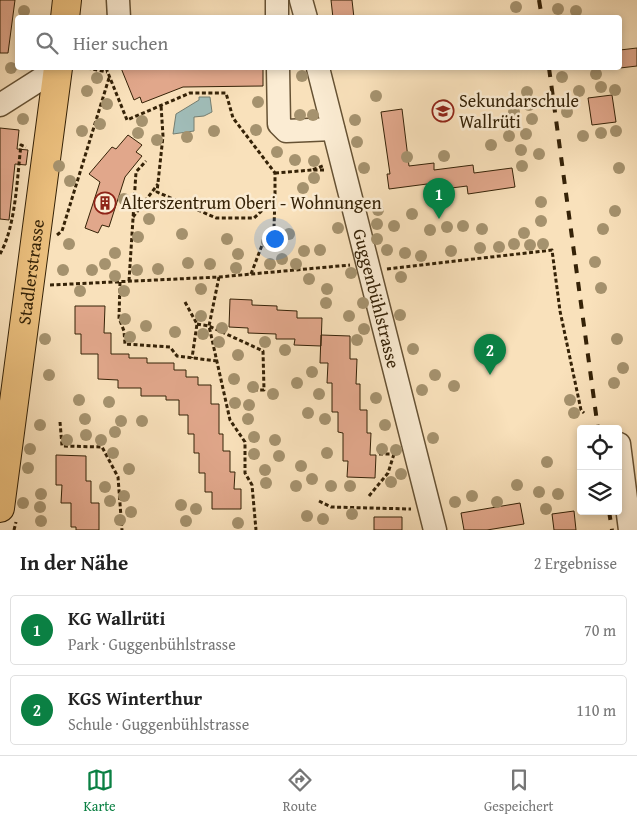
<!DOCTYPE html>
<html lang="de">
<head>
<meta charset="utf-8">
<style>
  :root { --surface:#fff; --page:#f6f6f6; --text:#222; --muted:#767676; --line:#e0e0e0; --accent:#0b8043 }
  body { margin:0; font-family:"Gentium Book Plus",serif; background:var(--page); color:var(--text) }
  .controls { position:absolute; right:15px; bottom:15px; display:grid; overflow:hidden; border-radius:5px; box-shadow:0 2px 8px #0003 }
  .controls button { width:45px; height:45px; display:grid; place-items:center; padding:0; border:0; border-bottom:1px solid var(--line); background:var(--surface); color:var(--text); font:25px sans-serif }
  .you { position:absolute; left:274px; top:238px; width:18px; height:18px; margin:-12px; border:4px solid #fff; border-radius:50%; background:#1a73e8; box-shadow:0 0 0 8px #1a73e833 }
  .badge { display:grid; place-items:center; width:32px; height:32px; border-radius:50%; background:var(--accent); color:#fff; font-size:16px; font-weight:700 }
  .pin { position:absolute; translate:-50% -41px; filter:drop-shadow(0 1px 2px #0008) }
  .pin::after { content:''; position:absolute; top:26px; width:18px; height:15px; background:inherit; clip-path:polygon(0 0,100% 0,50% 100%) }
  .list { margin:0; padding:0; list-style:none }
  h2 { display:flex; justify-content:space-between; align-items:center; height:65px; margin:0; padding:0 20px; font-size:21px }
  h2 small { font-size:16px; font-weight:400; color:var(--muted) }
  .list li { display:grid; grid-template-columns:32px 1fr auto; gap:15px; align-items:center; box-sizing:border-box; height:70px; margin:0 10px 10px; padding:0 10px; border:1px solid var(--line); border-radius:5px }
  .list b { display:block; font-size:19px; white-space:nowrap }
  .list p { margin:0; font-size:16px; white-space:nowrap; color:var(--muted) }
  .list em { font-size:16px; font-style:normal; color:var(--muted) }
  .icon { flex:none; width:28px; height:28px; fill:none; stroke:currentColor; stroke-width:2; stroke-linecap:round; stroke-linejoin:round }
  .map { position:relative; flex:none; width:637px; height:530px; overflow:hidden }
  .search { position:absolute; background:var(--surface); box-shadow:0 2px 8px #0003; left:15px; right:15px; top:15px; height:55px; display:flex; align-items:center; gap:12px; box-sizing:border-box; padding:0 18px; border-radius:5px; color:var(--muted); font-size:19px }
  .sheet { height:225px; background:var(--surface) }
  nav { display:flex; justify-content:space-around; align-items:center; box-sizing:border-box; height:70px; border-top:1px solid var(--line); background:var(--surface); font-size:14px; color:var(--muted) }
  nav a { display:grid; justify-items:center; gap:2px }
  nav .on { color:var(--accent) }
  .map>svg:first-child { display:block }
</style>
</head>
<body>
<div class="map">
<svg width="637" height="530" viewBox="0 0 637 530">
  <rect width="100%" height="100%" fill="#f9e1bb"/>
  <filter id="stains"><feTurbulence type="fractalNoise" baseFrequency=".004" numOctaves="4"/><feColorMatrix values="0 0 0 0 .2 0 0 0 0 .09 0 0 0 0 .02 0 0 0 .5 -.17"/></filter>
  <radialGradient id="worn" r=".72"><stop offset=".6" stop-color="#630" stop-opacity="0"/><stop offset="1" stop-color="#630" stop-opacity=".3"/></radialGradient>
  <path fill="#a0bcb8" stroke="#757e71" d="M199 97H210L212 112 204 116 194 117V131L173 134 176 114 199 100Z"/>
  <path fill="#e1a78b" stroke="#352207" d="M0 0H15L8 53H0Z
    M331 0H352L354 18H333Z
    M637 48V66L620 68V50Z
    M121 68H263V86L183 87 142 103 140 97 134 100Z
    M612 95 616 122 592 125 588 98Z
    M402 109 409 166 434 163V170L473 165 474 173 512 168 515 187 468 194 467 186 428 191 427 184 389 189 387 174H390L381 112Z
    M0 128 19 130 17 149 28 150 26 165 15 164 9 220 0 219Z
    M128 135 142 145 136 152 142 156 125 177 109 227 102 225 98 233 85 228 100 182 89 174 112 147 116 149Z
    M230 299 252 300V305L277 306V310L297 311V318H322L321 346 294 345 295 339H276V334L248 333V328L229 327Z
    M75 306H105L104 333H111V354H129V358H147V363H174V370H186V377H198V385H211V404H219V434H223V451H230V472H235L234 489H241V509H212V492H205V473H199V453H194V434H188V415H179V400H166V396H141V388H118V380L98 379V354H81V334H75Z
    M321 335 350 336V359H357L356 384H360V410H367V433H371L370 455H376L375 478 347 477 348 461H343V433L338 432V412H332V383H327L328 363H320Z
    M56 455 86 456V481H91V503H99V530H76V527H71V503H61L62 485H56Z
    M520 503 524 524 487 530H464L461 513Z
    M574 511 576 530H554L552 514Z
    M374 517H402V530H374Z"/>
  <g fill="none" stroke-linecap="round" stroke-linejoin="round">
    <g stroke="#665234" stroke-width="25">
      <g id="minor">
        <path d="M118 0 119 18"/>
        <path d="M277 0V18"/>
        <path d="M301 0 306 18"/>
        <path d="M278 68 279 124 286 131 333 129"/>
        <path id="s1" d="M318 68 435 530"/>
        <path d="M0 105 44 77 56 78"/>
        <path d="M619 444 630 530"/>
      </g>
    </g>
    <g stroke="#352207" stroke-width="30">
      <g id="major">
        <path d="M65 18 67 0"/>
        <path id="s2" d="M0 508 58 68"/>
      </g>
    </g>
    <path stroke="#352207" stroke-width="3" stroke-dasharray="4 2.5" stroke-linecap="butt" d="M87 68 107 72
      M106 68 127 120 190 93H226L233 118 275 173V198L254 218H216L157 192 163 136 161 105
      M324 170H312L325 165
      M275 173 312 170
      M133 217 158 184
      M57 235 62 231 109 78
      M0 254C16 226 17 177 21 145L26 147
      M387 269 552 250 560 311 581 410 584 413
      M251 274 264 240 274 227 275 198
      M219 277 209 326 230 420 245 442V473L252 485 256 530
      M129 281 136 172 146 161
      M120 282 119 318 124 331 125 344 170 347 177 356 217 361
      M50 285 219 277 350 265
      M185 302 197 324 192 358
      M197 324 209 326 263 351 264 390H251
      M60 422 62 446 102 447 118 477 122 530
      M379 454H395
      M369 496 388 473 394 454
      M319 501 331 507 411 509
      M14 530 16 522"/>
    <use href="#minor" stroke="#fbecd3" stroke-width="22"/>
    <use href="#major" stroke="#ecc07e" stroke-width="28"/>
    <path stroke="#352207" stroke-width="4" stroke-dasharray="9 9" stroke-linecap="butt" d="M539 0 542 18
      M549 68 598 429
      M609 511 612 530"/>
  </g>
  <g fill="#a5926e">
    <circle cx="516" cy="7" r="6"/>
    <circle cx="558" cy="9" r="6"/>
    <circle cx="24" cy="11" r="6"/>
    <circle cx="576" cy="11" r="6"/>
    <circle cx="11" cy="68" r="6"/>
    <circle cx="596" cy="74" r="6"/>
    <circle cx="302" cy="76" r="6"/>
    <circle cx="562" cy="77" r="6"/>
    <circle cx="97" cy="78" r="6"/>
    <circle cx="601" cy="87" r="6"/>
    <circle cx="615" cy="90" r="6"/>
    <circle cx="87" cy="91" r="6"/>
    <circle cx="579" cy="91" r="6"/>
    <circle cx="527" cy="92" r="6"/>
    <circle cx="376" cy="96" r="6"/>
    <circle cx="258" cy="102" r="6"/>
    <circle cx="468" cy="102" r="6"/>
    <circle cx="107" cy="104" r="6"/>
    <circle cx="444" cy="105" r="6"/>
    <circle cx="529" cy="105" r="6"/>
    <circle cx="514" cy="112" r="6"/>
    <circle cx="567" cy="112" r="6"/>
    <circle cx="300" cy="115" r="6"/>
    <circle cx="313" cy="115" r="6"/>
    <circle cx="23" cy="119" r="6"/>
    <circle cx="532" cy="119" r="6"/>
    <circle cx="355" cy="120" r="6"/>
    <circle cx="142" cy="121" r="6"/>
    <circle cx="100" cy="124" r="6"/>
    <circle cx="256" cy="130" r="6"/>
    <circle cx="82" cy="131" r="6"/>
    <circle cx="214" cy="131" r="6"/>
    <circle cx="616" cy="131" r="6"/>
    <circle cx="138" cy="133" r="6"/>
    <circle cx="601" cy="133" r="6"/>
    <circle cx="526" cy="134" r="6"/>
    <circle cx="509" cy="136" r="6"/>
    <circle cx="583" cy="136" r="6"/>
    <circle cx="187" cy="137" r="6"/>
    <circle cx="157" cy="140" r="6"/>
    <circle cx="357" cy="142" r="6"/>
    <circle cx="491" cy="145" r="6"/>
    <circle cx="521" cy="150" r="6"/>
    <circle cx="277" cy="152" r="6"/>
    <circle cx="539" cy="154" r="6"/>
    <circle cx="444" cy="156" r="6"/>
    <circle cx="407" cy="157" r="6"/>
    <circle cx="295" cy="160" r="6"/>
    <circle cx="314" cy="161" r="6"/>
    <circle cx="59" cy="166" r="6"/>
    <circle cx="522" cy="166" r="6"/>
    <circle cx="364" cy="168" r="6"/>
    <circle cx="619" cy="168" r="6"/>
    <circle cx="314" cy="178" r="6"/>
    <circle cx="70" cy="181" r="6"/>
    <circle cx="303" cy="188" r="6"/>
    <circle cx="124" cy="199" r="6"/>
    <circle cx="541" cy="202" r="6"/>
    <circle cx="378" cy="210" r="6"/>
    <circle cx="615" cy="211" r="6"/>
    <circle cx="412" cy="214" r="6"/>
    <circle cx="149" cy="219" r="6"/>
    <circle cx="541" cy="221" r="6"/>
    <circle cx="377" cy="224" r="6"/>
    <circle cx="394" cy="226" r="6"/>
    <circle cx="463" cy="226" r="6"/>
    <circle cx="447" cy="227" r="6"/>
    <circle cx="338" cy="228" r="6"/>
    <circle cx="482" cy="229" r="6"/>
    <circle cx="603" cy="229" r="6"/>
    <circle cx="430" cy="230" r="6"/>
    <circle cx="524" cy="233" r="6"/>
    <circle cx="182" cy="234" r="6"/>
    <circle cx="289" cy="234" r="6"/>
    <circle cx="138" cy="237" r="6"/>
    <circle cx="227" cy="239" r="6"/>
    <circle cx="377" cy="239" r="6"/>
    <circle cx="267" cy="242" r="6"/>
    <circle cx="69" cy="244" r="6"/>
    <circle cx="514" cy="244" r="6"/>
    <circle cx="543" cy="244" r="6"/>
    <circle cx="530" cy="245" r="6"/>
    <circle cx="499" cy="247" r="6"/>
    <circle cx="480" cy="248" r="6"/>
    <circle cx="320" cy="250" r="6"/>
    <circle cx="387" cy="250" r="6"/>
    <circle cx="304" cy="251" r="6"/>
    <circle cx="451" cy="251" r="6"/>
    <circle cx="115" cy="253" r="6"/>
    <circle cx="405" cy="253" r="6"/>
    <circle cx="238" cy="254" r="6"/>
    <circle cx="421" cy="256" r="6"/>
    <circle cx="282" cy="259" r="6"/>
    <circle cx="595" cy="262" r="6"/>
    <circle cx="188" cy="263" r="6"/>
    <circle cx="105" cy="264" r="6"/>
    <circle cx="210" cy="264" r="6"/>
    <circle cx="270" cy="264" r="6"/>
    <circle cx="296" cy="264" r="6"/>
    <circle cx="236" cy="268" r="6"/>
    <circle cx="158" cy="269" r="6"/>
    <circle cx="63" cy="270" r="6"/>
    <circle cx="92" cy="270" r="6"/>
    <circle cx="137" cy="270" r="6"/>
    <circle cx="351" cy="273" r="6"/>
    <circle cx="115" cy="276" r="6"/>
    <circle cx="401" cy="277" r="6"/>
    <circle cx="309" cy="279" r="6"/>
    <circle cx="601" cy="288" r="6"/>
    <circle cx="201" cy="289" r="6"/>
    <circle cx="327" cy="289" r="6"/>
    <circle cx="80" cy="291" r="6"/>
    <circle cx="124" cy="291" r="6"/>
    <circle cx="326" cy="303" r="6"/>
    <circle cx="363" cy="303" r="6"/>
    <circle cx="400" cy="315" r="6"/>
    <circle cx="201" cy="316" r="6"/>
    <circle cx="349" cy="316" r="6"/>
    <circle cx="125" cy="319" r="6"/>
    <circle cx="146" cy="326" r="6"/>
    <circle cx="222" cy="328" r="6"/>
    <circle cx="364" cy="329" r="6"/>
    <circle cx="175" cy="332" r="6"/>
    <circle cx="203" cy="334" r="6"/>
    <circle cx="130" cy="337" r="6"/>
    <circle cx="45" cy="339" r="6"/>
    <circle cx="617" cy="339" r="6"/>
    <circle cx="357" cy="340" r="6"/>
    <circle cx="219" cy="342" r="6"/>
    <circle cx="265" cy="342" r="6"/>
    <circle cx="413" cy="349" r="6"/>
    <circle cx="285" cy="350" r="6"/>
    <circle cx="238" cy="355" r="6"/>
    <circle cx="623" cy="368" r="6"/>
    <circle cx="312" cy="372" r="6"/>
    <circle cx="49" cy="375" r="6"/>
    <circle cx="435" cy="375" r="6"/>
    <circle cx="234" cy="379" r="6"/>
    <circle cx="297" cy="383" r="6"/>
    <circle cx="614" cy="383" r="6"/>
    <circle cx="454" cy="386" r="6"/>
    <circle cx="253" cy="387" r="6"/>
    <circle cx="422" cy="390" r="6"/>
    <circle cx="273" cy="394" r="6"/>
    <circle cx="319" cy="394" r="6"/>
    <circle cx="376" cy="398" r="6"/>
    <circle cx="79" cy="400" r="6"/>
    <circle cx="570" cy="400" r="6"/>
    <circle cx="109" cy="402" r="6"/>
    <circle cx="235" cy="403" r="6"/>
    <circle cx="249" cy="405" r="6"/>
    <circle cx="308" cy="413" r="6"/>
    <circle cx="574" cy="413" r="6"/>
    <circle cx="85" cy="419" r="6"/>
    <circle cx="248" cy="419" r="6"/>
    <circle cx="325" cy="419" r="6"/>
    <circle cx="121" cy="421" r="6"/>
    <circle cx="142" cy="421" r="6"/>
    <circle cx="40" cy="425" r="6"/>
    <circle cx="385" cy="425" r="6"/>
    <circle cx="115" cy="432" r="6"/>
    <circle cx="86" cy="435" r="6"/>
    <circle cx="254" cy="437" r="6"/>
    <circle cx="433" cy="438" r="6"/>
    <circle cx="67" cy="440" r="6"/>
    <circle cx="101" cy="440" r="6"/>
    <circle cx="275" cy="440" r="6"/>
    <circle cx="30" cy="449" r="6"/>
    <circle cx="382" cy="449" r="6"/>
    <circle cx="396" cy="450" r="6"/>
    <circle cx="113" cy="453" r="6"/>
    <circle cx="327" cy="453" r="6"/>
    <circle cx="254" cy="454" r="6"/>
    <circle cx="279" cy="456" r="6"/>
    <circle cx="547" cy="462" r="6"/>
    <circle cx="301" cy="466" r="6"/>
    <circle cx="28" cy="468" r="6"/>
    <circle cx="129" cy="469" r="6"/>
    <circle cx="265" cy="470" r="6"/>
    <circle cx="401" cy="474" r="6"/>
    <circle cx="312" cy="479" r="6"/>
    <circle cx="391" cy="482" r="6"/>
    <circle cx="266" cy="483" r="6"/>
    <circle cx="517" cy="485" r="6"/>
    <circle cx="296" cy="486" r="6"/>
    <circle cx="331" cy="486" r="6"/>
    <circle cx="350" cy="486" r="6"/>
    <circle cx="105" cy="487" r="6"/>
    <circle cx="539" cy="492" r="6"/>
    <circle cx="41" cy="494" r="6"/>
    <circle cx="558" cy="494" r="6"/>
    <circle cx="124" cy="496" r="6"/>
    <circle cx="472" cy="496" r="6"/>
    <circle cx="110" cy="501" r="6"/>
    <circle cx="455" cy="502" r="6"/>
    <circle cx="497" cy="502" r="6"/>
    <circle cx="23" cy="503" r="6"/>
    <circle cx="181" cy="505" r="6"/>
    <circle cx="40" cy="507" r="6"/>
    <circle cx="196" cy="509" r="6"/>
    <circle cx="546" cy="509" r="6"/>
    <circle cx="131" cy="512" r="6"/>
    <circle cx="352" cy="514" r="6"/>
    <circle cx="307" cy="516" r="6"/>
    <circle cx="323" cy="519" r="6"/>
    <circle cx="120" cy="520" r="6"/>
    <circle cx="41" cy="521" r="6"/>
    <circle cx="186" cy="521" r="6"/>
    <circle cx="238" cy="523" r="6"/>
  </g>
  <defs>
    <g id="school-ring" transform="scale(1.125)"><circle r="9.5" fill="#fbecd3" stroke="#8f2418" stroke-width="1.5"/><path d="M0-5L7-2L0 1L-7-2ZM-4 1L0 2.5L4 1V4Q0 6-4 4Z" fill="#8f2418"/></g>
    <g id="building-ring" transform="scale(1.125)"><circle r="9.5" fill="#fbecd3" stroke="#8f2418" stroke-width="1.5"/><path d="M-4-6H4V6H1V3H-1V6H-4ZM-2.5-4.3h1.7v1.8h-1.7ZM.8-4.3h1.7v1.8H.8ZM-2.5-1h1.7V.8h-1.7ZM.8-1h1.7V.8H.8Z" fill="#8f2418"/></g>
  </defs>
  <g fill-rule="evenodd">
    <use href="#school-ring" x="443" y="111"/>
    <use href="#building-ring" x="105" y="203"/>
  </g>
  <g text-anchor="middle" stroke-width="5" stroke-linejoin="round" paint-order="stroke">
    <g font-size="18" fill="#352207" stroke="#fbecd3" text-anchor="start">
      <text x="459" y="107">Sekundarschule<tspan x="459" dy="21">Wallrüti</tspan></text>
      <text x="121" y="209">Alterszentrum Oberi - Wohnungen</text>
    </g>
    <g font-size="18" fill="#352207" stroke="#fbecd3">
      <text dy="6" stroke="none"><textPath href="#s2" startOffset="238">Stadlerstrasse</textPath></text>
      <text dy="6" stroke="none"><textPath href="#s1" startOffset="238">Guggenbühlstrasse</textPath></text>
    </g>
  </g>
  <rect width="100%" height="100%" filter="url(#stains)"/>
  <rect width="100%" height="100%" fill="url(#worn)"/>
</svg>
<div class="controls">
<button><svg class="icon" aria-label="locate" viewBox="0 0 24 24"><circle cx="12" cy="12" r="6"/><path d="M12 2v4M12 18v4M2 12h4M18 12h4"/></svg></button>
<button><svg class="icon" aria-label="layers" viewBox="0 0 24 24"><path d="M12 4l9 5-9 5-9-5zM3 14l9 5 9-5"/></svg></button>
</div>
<div class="you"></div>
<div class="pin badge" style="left:439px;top:219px">1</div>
<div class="pin badge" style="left:490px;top:375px">2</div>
<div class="search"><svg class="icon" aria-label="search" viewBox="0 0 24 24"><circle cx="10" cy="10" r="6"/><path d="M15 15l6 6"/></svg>Hier suchen</div>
</div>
<section class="sheet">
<h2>In der Nähe<small>2 Ergebnisse</small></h2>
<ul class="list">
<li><span class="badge">1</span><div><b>KG Wallrüti</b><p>Park · Guggenbühlstrasse</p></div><em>70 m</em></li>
<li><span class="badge">2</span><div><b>KGS Winterthur</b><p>Schule · Guggenbühlstrasse</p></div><em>110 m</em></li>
</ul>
</section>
<nav>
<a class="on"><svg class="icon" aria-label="map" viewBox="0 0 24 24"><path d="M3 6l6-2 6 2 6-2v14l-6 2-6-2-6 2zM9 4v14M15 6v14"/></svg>Karte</a>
<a><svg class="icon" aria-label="directions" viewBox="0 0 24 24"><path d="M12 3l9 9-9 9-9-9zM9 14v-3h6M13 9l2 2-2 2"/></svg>Route</a>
<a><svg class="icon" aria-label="saved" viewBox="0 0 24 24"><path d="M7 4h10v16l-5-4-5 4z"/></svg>Gespeichert</a>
</nav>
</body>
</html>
